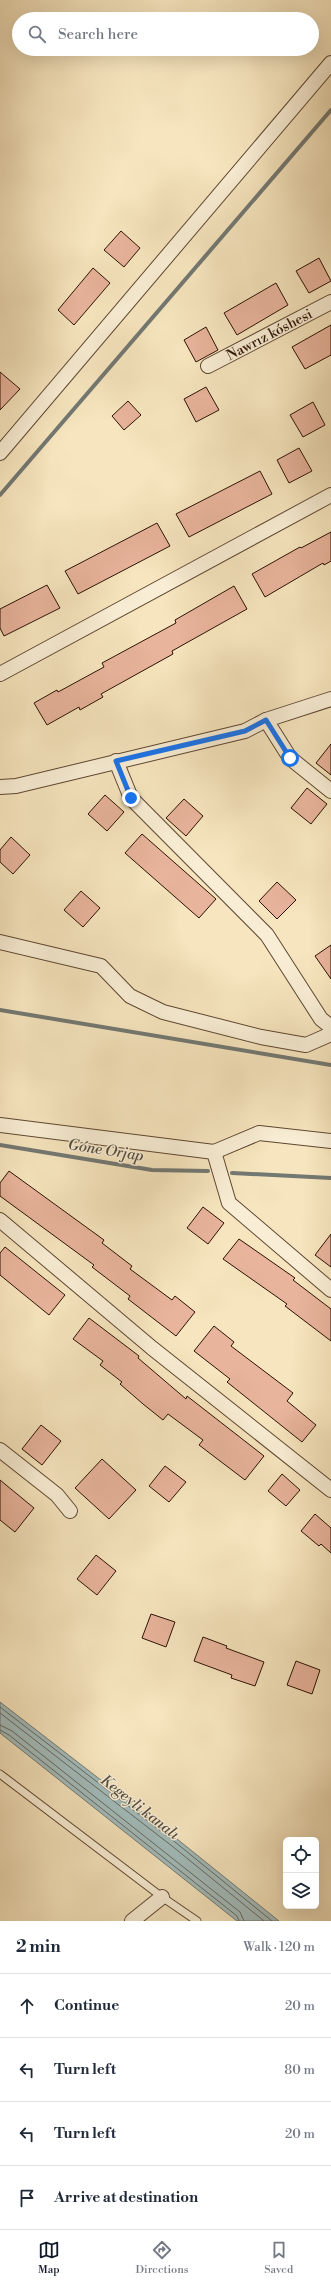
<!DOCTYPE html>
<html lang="en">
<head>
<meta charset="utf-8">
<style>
  :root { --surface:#fff; --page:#f6f6f7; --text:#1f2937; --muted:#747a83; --line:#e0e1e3; --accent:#111827 }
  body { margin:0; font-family:"Libre Bodoni",serif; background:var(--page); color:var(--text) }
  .controls { position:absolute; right:12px; bottom:12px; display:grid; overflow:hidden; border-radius:6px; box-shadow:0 4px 16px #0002 }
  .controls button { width:36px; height:36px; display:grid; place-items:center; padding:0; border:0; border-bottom:1px solid var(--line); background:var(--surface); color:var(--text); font:20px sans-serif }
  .stop { position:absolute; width:12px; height:12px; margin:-9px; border:3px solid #1a73e8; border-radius:50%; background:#fff }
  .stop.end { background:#1a73e8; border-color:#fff; box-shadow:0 1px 4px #0008 }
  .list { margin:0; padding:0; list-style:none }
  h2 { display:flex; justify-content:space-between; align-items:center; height:52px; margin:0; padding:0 16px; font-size:17px }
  h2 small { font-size:13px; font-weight:400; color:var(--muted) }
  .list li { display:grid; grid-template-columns:26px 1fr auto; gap:12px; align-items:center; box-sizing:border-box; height:64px; padding:0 16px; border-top:1px solid var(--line) }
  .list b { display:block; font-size:15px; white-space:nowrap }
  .list em { font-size:13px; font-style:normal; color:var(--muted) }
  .icon { flex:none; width:22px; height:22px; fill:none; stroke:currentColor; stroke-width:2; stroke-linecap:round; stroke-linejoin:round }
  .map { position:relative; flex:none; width:331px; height:1921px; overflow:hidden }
  .search { position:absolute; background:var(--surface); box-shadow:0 4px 16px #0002; left:12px; right:12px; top:12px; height:44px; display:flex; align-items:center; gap:10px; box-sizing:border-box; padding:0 14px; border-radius:22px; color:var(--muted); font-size:15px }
  .sheet { height:308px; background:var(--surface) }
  nav { display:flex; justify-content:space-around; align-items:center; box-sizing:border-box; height:56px; border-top:1px solid var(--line); background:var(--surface); font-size:11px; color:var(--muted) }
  nav a { display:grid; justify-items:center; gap:2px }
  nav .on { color:var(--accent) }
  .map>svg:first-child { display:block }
</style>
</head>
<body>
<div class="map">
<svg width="331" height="1921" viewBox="0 0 331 1921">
  <rect width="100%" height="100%" fill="#f6e5be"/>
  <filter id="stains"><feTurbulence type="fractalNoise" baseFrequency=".005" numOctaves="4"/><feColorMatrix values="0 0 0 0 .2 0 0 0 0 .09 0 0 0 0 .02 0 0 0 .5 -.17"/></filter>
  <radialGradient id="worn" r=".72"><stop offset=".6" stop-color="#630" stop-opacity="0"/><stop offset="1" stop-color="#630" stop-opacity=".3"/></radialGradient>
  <path fill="#a2bcbc" stroke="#737872" d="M0 1702 177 1839 279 1921H237L0 1733Z"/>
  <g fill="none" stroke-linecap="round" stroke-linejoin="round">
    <path stroke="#67675f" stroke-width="1" d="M0 1707 175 1842 272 1921
      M0 1713 172 1846 264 1921
      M0 1725 12 1731 240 1912 244 1921
      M0 1730 9 1735 237 1916 239 1921"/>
    <path stroke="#737872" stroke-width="4" d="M0 495 331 110
      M0 1010 331 1065
      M0 1145 152 1170 208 1171
      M232 1173 331 1178"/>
  </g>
  <path fill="#e8b49c" stroke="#2c1202" d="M121 231 140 248 124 267 104 250Z
    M319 258 331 281 309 293 296 271Z
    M93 268 110 283 74 325 58 310Z
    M276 283 288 305 237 335 224 313Z
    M331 325V355L305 369 292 347Z
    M206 327 218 350 196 362 184 340Z
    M0 372 20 389 0 410Z
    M206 387 219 410 196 422 184 399Z
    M128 401 141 415 124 430 112 416Z
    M313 402 325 425 303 437 290 415Z
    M299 448 312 471 289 483 277 460Z
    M260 471 272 494 189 537 176 514Z
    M157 523 170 546 78 594 65 571Z
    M331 532V561L324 565 323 563 265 597 252 574 300 547 301 548Z
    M47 585 60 608 4 636 0 628V609Z
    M234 586 247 609 172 651 173 654 101 694 103 697 80 710 79 707 47 725 34 703 57 690 58 692 104 667 102 663 176 623 175 620Z
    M331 744V775L316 763Z
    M307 788 327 804 311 824 291 808Z
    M105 795 124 812 107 831 88 814Z
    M184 799 203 816 186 836 166 818Z
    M142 834 216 899 199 918 125 853Z
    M11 837 30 855 13 874 0 862V850Z
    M277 882 296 900 277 919 259 901Z
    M81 891 100 908 83 927 64 910Z
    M331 945V979L315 956Z
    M9 1171 104 1240 102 1243 132 1266 130 1269 172 1300 175 1296 195 1312 176 1336 128 1299 130 1296 92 1267 94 1265 0 1196V1183Z
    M203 1207 224 1223 208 1244 187 1228Z
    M331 1234V1267L315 1255Z
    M239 1239 295 1278 293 1280 331 1309V1341L285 1306 287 1304 223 1259Z
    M5 1247 65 1295 49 1315 0 1275V1253Z
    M89 1318 139 1356 138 1358 186 1399 187 1396 264 1456 245 1480 199 1445 203 1440 168 1414 163 1420 143 1404 120 1384 122 1382 100 1365 103 1361 73 1339Z
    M214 1326 234 1342 231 1346 293 1393 287 1401 316 1425 302 1442 227 1382 230 1379 194 1351Z
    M41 1425 61 1441 42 1465 22 1449Z
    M102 1459 136 1490 109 1519 75 1488Z
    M165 1466 186 1482 169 1502 149 1486Z
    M282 1474 300 1490 286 1506 268 1491Z
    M0 1480 34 1508 15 1532 0 1520Z
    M315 1514 331 1528V1553L321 1544 319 1546 301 1531Z
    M96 1555 116 1571 97 1595 77 1579Z
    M151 1614 175 1622 166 1647 142 1638Z
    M203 1637 227 1646 226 1648 264 1662 255 1686 231 1678 232 1675 194 1661Z
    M296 1661 320 1670 312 1694 287 1685Z"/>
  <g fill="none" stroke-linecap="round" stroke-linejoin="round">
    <g stroke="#5e4731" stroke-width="9">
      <path id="service" d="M0 1774 162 1897 197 1921"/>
    </g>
    <g stroke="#5e4731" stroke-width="16">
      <g id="minor">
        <path id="s1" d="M208 366 331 302"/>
        <path d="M0 453 331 63"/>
        <path d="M0 674 331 495"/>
        <path d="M266 720 290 758 331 791"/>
        <path d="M116 761 131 798 267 935 321 1019 331 1027"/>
        <path d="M0 787 16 786 245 731 266 720 331 699"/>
        <path d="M0 942 101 966 130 996 163 1012 261 1037 306 1045 331 1034"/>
        <path d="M0 1125 214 1152 259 1133 331 1141"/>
        <path d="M214 1152 229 1203 331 1290"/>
        <path d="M0 1220 152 1348 331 1490"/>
        <path d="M0 1450 57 1495 70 1511"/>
        <path d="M132 1921 162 1897"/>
      </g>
    </g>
    <use href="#service" stroke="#f9eed5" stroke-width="7"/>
    <use href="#minor" stroke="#f9eed5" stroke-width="14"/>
  </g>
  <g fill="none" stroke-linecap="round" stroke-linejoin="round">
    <path stroke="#1a73e8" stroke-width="5" d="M131 798 116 761 245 731 266 720 290 758"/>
  </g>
  <g text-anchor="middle" stroke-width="3" stroke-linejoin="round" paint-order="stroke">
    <g font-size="14" fill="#2c1202" stroke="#f9eed5">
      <text dy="5" stroke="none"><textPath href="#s1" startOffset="69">Nawrız kóshesi</textPath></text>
    </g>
    <g font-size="15" font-style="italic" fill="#554e43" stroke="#f9eed5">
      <text transform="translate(106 1150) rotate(9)" y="5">Góne Orjap</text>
      <text transform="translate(140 1807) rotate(38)" y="5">Kegeyli kanalı</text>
    </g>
  </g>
  <rect width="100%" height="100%" filter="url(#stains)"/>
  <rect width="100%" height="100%" fill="url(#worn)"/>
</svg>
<div class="controls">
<button><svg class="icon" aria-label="locate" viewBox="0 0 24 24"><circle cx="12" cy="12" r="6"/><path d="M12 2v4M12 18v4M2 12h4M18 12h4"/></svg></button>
<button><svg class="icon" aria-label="layers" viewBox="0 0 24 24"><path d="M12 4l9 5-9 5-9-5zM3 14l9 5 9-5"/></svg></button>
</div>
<div class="stop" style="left:290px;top:758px"></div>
<div class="stop end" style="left:131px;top:798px"></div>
<div class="search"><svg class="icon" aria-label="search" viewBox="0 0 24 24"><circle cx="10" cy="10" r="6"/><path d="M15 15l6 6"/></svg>Search here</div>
</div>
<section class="sheet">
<h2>2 min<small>Walk · 120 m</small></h2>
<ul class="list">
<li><svg class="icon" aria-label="ahead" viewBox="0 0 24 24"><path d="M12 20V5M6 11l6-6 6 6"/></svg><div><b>Continue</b></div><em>20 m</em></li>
<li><svg class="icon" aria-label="left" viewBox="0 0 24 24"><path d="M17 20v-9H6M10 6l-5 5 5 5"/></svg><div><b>Turn left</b></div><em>80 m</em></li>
<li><svg class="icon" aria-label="left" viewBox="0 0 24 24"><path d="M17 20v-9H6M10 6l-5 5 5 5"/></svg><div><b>Turn left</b></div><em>20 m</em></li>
<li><svg class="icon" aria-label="arrive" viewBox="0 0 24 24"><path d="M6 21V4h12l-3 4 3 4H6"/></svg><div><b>Arrive at destination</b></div></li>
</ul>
</section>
<nav>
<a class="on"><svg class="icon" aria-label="map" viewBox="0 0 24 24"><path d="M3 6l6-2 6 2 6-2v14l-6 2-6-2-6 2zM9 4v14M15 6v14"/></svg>Map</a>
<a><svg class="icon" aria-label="directions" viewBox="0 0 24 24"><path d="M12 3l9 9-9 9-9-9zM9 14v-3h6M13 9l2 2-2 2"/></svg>Directions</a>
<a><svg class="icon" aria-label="saved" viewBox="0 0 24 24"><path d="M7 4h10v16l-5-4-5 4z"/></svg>Saved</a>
</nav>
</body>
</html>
